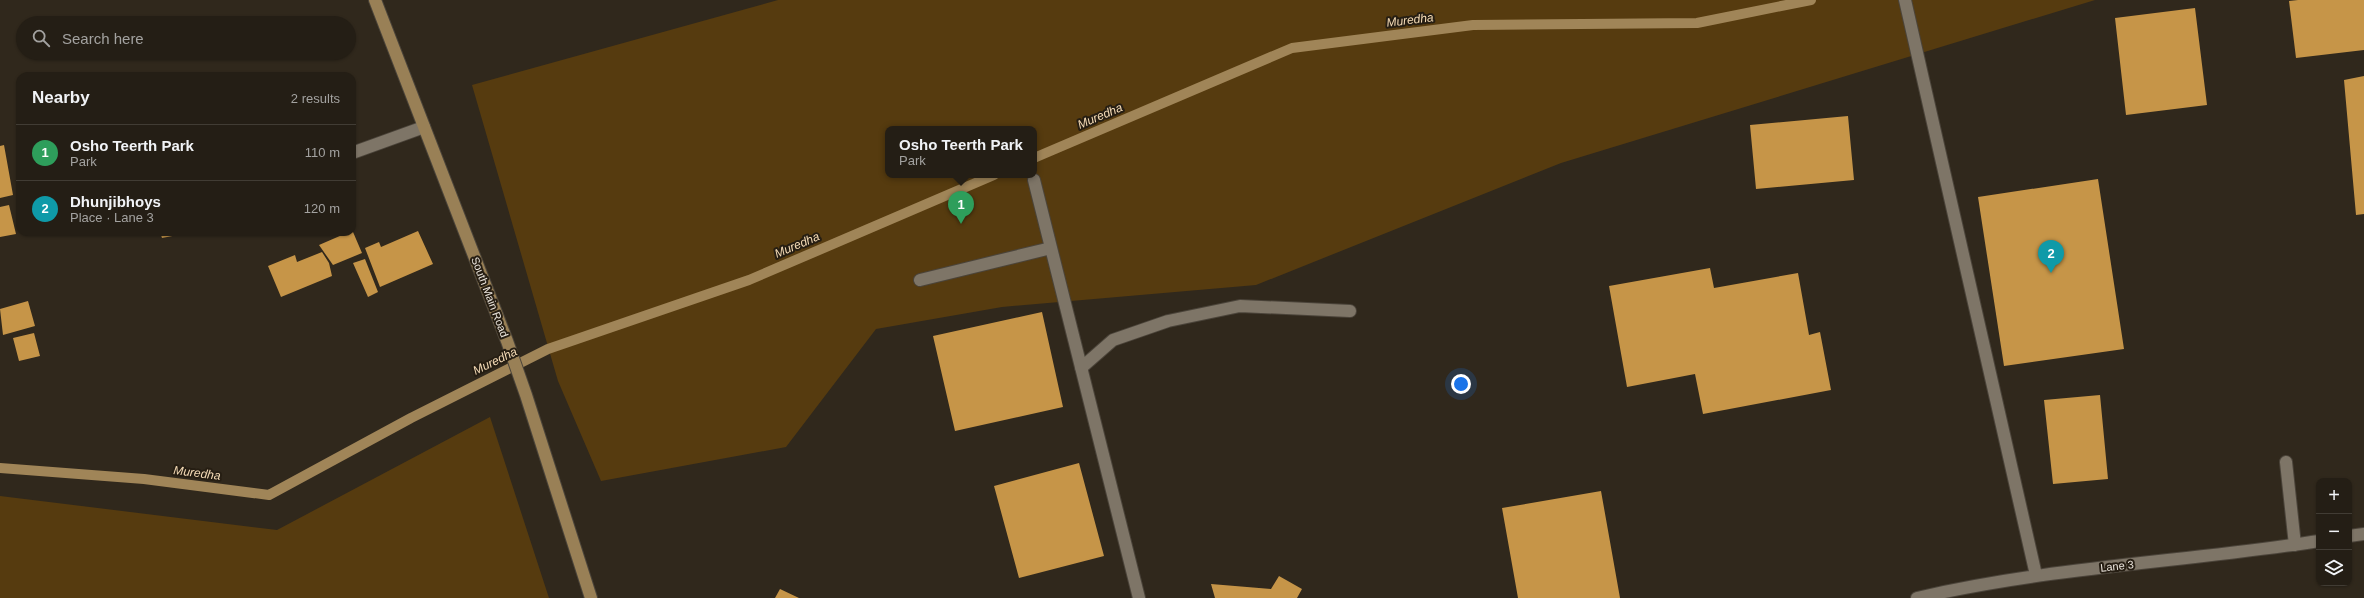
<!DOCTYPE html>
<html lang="en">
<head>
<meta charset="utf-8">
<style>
  :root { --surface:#241e15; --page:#2c271e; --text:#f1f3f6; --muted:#a3a2a0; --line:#413c34; --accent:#0b8043 }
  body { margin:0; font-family:Arial,sans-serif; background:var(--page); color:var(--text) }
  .controls { position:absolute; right:12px; bottom:12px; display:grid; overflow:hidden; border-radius:8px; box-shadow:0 1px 3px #0004 }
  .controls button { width:36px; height:36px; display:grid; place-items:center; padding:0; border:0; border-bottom:1px solid var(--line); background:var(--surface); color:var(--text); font:20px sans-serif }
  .you { position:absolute; left:1461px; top:384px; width:14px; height:14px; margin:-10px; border:3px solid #fff; border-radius:50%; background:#1a73e8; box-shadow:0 0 0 6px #1a73e833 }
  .badge { display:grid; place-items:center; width:26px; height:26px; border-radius:50%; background:var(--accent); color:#fff; font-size:13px; font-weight:700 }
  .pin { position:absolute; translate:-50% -33px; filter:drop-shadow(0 1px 2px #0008) }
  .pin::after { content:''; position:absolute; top:21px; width:14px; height:12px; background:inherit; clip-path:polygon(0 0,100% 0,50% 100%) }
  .popup { position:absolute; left:885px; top:126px; width:152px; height:52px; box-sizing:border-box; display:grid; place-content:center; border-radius:8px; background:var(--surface); filter:drop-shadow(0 1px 3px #0005); font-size:13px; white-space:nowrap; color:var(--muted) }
  .popup b { font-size:15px; color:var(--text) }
  .popup::after { content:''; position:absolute; left:50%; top:100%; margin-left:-8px; border:8px solid transparent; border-top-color:var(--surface) }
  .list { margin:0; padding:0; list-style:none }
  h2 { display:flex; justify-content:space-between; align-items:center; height:52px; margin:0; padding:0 16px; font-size:17px }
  h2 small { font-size:13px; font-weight:400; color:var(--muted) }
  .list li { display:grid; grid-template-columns:26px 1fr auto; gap:12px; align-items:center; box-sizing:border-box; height:56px; padding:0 16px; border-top:1px solid var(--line) }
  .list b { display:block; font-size:15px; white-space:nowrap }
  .list p { margin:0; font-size:13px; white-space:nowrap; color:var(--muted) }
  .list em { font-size:13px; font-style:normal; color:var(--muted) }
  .icon { flex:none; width:22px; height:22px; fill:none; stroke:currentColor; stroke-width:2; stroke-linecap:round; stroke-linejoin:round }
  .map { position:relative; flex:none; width:2364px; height:598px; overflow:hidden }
  .search { position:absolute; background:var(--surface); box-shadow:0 1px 3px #0004; left:16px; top:16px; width:340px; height:44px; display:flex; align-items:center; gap:10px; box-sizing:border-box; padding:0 14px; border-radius:22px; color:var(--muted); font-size:15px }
  .panel { position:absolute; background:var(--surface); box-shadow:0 1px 3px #0004; left:16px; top:72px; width:340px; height:164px; border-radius:12px }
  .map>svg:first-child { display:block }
</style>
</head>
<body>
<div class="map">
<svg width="2364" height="598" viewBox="0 0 2364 598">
  <rect width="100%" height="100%" fill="#30281c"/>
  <path fill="#563b0f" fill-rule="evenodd" d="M778 0H2095L1561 163 1256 285 1002 307 876 329 786 447 601 481 558 381 472 85ZM888 129H1034V175H888Z
    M490 417 549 598H0V496L277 530Z"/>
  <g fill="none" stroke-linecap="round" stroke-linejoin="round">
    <path stroke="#a08558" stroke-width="10" d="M1034 158 1292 48 1473 25 1697 23 1811 0
      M0 468 144 479 269 495 411 418 548 349 749 280 994 175"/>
  </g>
  <path fill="#c69548" d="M2298 0H2364V50L2296 58 2289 1Z
    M2195 8 2207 105 2126 115 2115 18Z
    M2364 76V214L2356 215 2344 80Z
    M1848 116 1854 180 1756 189 1750 125Z
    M4 145 13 195 0 198V146Z
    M2098 179 2124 349 2004 366 1978 197Z
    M9 205 16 234 0 237V207Z
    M418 231 433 264 380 287 365 248 379 242 381 247Z
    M160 232H188V233L162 238Z
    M349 232H353L362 253 333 265 319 245Z
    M322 252 329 263 332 276 281 297 268 266 295 255 297 262Z
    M365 259 378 292 368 297 353 263Z
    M1710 268 1714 288 1798 273 1809 335 1820 332 1831 390 1703 414 1695 374 1627 387 1609 286Z
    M28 301 35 326 3 335 0 309Z
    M1042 312 1063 407 955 431 933 336Z
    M34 333 40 356 19 361 13 338Z
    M2100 395 2108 479 2053 484 2044 400Z
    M1079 463 1104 556 1019 578 994 486Z
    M1601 491 1620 598H1518L1502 508Z
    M1279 576 1302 589 1297 598H1215L1211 584 1271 589Z
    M780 589 799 598H775Z"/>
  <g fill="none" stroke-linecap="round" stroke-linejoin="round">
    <g stroke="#4b443a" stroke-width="14">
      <path id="street" d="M1905 0 2036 575
        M352 153 424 127
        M1034 180 1139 598
        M920 280 1051 248
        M1081 368 1113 340 1168 321 1240 306 1350 311
        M2286 462 2295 545
        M2349 536 2364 534
        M1917 598C2049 567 2185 562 2319 541"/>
    </g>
    <g stroke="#4b443a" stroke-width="14">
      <path id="secondary" d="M375 0 507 341 526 395 591 598"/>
    </g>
    <use href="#street" stroke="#7e7567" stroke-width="12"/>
    <use href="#secondary" stroke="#998056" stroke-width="12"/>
  </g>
  <g text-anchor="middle" stroke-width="4" stroke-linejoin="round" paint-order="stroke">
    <g font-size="11" fill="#ece6de" stroke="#261e13">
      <text transform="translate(490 297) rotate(69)" y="4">South Main Road</text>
      <text transform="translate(2117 566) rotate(-6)" y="4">Lane 3</text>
    </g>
    <g font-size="12" font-style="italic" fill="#f6dcb7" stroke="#261e13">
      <text transform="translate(1410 20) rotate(-7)" y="4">Muredha</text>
      <text transform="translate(1100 116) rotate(-23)" y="4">Muredha</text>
      <text transform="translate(797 245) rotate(-23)" y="4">Muredha</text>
      <text transform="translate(495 361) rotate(-26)" y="4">Muredha</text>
      <text transform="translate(197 473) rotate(7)" y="4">Muredha</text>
    </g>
  </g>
</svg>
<div class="controls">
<button>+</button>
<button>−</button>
<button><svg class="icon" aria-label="layers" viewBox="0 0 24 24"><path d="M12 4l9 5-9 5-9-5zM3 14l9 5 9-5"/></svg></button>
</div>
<div class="you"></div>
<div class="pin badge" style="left:961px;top:224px;background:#2e9e5b">1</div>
<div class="popup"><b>Osho Teerth Park</b>Park</div>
<div class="pin badge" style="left:2051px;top:273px;background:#0f9aa8">2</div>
<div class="search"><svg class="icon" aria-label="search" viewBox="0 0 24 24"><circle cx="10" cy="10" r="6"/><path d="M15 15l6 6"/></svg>Search here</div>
<section class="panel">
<h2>Nearby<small>2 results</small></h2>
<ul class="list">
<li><span class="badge" style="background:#2e9e5b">1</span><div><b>Osho Teerth Park</b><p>Park</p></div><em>110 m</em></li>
<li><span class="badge" style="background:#0f9aa8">2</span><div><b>Dhunjibhoys</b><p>Place · Lane 3</p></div><em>120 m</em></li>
</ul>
</section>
</div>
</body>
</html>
